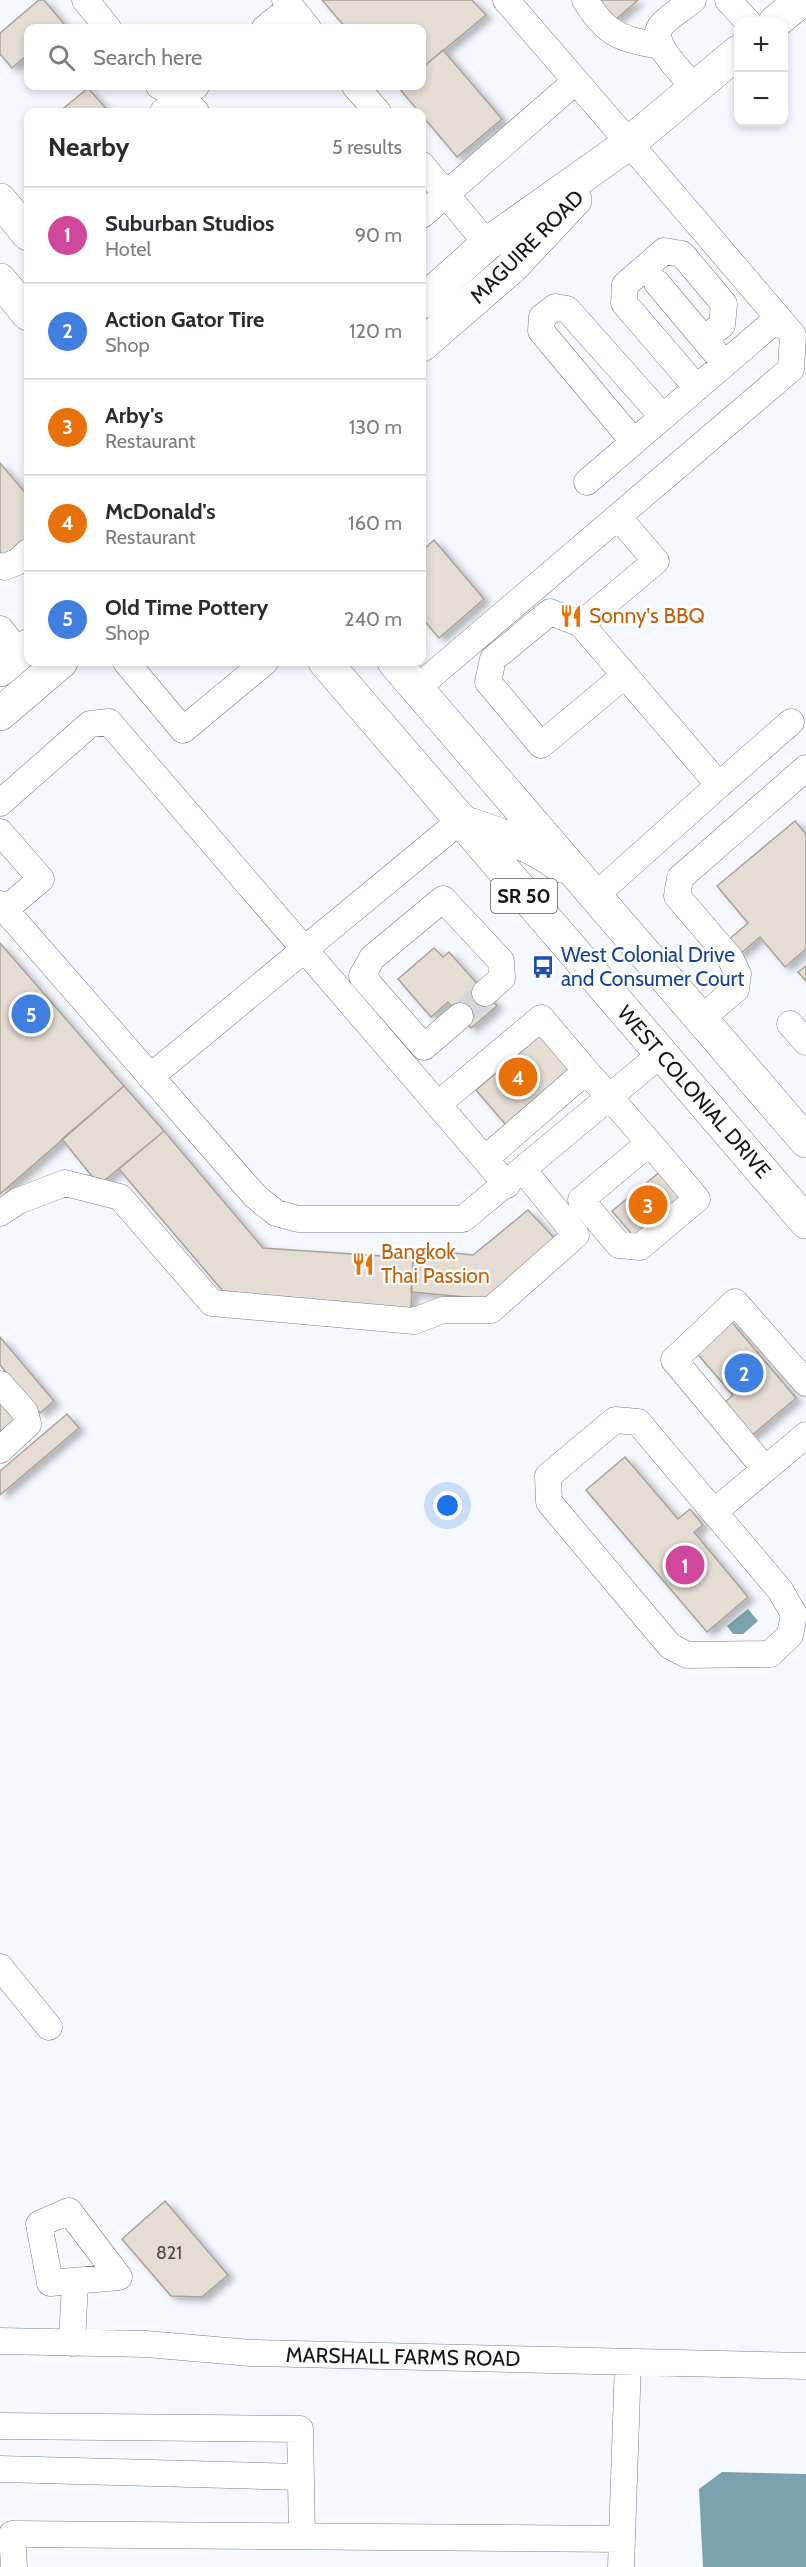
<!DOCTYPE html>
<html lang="en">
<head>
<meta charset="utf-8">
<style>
  :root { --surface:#fff; --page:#f7f7f7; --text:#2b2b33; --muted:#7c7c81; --line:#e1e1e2; --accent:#b45309 }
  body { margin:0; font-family:Cabin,sans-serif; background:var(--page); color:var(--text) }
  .controls { position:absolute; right:18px; top:18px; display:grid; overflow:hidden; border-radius:12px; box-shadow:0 3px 9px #0003 }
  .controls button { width:54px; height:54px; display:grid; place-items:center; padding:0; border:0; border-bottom:2px solid var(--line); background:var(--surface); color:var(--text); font:30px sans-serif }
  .you { position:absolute; left:448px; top:1506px; width:21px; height:21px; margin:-15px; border:4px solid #fff; border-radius:50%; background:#1a73e8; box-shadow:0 0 0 9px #1a73e833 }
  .badge { display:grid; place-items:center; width:39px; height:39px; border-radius:50%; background:var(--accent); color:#fff; font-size:20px; font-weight:700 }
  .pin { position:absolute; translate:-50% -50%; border:3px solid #fff; box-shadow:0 2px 6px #0006 }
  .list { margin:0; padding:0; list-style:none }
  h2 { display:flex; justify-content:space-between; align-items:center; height:78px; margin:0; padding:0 24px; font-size:26px }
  h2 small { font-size:20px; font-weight:400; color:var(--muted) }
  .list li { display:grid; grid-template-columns:39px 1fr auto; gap:18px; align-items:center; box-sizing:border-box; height:96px; padding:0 24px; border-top:2px solid var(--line) }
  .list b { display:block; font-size:22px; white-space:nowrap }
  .list p { margin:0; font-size:20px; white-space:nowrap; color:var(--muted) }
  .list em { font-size:20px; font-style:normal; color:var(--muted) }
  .icon { flex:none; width:33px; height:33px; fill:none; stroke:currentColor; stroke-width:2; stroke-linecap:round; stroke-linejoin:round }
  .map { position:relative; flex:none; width:806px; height:2567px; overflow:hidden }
  .search { position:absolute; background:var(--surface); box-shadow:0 3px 9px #0003; left:24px; top:24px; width:402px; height:66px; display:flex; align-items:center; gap:15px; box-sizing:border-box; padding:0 21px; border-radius:12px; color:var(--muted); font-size:22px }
  .panel { position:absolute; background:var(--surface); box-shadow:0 3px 9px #0003; left:24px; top:108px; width:402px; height:558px; border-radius:12px }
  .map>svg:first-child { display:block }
</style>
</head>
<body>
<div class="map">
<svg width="806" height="2567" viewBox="0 0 806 2567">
  <defs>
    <filter id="shadow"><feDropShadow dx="6" dy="4" stdDeviation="3" flood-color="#0004"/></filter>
  </defs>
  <rect width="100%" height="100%" fill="#f5f8fe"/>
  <path fill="#7ba3af" d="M748 1609 758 1621 743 1634H733L727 1626Z
    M722 2472 806 2474V2567H703L699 2489Z"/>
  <path fill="#e5ddd4" stroke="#a9a299" stroke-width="1.5" filter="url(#shadow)" d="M39 0H44L64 24 59 28H28V54L12 68 0 54V33Z
    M322 0H472L486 15 422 68V28H346Z
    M594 0H638L613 22Z
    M443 50 502 119 457 157 398 87 422 86V68Z
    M88 88 109 112H59Z
    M0 463 28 496V543L7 563 0 555Z
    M434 540 484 599 439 638 422 618V551Z
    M795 821 806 834V949L785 967 760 937 739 955 727 941 748 923 717 886Z
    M0 943 124 1086 0 1194Z
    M434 948 443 957 449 952 497 1006 471 1028 448 1002 431 1017 398 979Z
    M806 966V981L798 972Z
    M544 1032 574 1068 506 1125 476 1090Z
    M124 1086 164 1131 99 1185 62 1139Z
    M164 1131 263 1248 413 1258 411 1310 227 1296 119 1169Z
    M661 1171 683 1198 635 1238 612 1211Z
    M528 1210 557 1241 488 1299 411 1292 414 1249 473 1255Z
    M730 1320 796 1398 750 1437 722 1405 733 1395 694 1350Z
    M0 1337 54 1401 40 1413 0 1365Z
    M0 1396 18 1417 0 1432Z
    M67 1414 79 1428 0 1495V1471Z
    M625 1457 678 1519 690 1509 703 1525 694 1532 748 1597 707 1632 586 1490Z
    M165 2201 228 2275 202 2297 171 2296 122 2239Z"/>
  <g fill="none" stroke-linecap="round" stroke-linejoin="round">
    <path stroke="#d3d6dc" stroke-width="26" stroke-dasharray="26 13" stroke-linecap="butt" d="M460 1016 485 993"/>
    <g stroke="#787c86" stroke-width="27">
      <path id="minor" d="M85 0 108 28
        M285 0 308 28
        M506 0 576 81
        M585 0C607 36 620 38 660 46
        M693 0C684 8 668 16 660 27 649 43 685 76 695 88
        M728 0 748 22
        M265 28 291 7
        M159 86 182 97 196 86
        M355 86 378 112
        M163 112 182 97 196 112
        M422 165 487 244
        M657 283 715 352
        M697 388 624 303 625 285 664 251 682 254 724 304 722 325 704 339
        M634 442 541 331 542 317 555 307 567 309 663 417
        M587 482 778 318
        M618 517 656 561 581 624 719 785 791 722
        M0 566 4 567 17 562 28 552
        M581 624 550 612 493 659 488 682 541 745 625 675
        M0 629 20 653
        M126 662 183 730 265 662
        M417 688 791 369 793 335 576 81 422 215
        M0 803 90 724 109 722 507 1185
        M0 832 41 879 5 910
        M596 895 719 785
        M0 904 255 1196 276 1213 298 1219H463L661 1054
        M460 1016 424 1047 362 976 372 958 443 899 501 961 502 978 485 993
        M702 1018 736 989 738 974 730 958 677 896 680 878 806 768
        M790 1024 806 1042
        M150 1077 460 821
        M438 1104 541 1018 586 1071
        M485 1159 586 1071C624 1113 661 1156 697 1199L640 1247 619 1245 581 1200 649 1143
        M0 1213 18 1201 65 1183 120 1197 212 1303 414 1321 443 1310H491L576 1235 524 1171
        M0 1384 25 1412 28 1424 0 1450
        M615 1420 638 1422 780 1590 794 1614 790 1635 770 1654 687 1655 670 1646 549 1502 548 1476Z
        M765 1469 674 1360 735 1302 806 1383
        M714 1512 806 1435
        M0 1967 49 2027
        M69 2211 119 2277 50 2283 39 2224Z
        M0 2341 146 2344 251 2353 806 2366
        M72 2343 75 2281
        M0 2426 300 2429 302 2536
        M0 2469 301 2477
        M14 2567 12 2534 621 2539
        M621 2567 628 2362"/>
    </g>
    <g stroke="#787c86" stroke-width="34">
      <path id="major" d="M775 22 802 0
        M422 302 487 244 628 144 738 52
        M422 345 512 267 575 200
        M0 670 28 646
        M0 714 61 662"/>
    </g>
    <g stroke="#787c86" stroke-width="34">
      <path id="highway" d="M0 200 28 234
        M0 280 28 314
        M325 662 806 1222
        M394 662 806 1141
        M460 821C495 833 530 843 560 866"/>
    </g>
    <use href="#minor" stroke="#fff" stroke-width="26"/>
    <use href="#major" stroke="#fff" stroke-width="33"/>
    <use href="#highway" stroke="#fff" stroke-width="33"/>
  </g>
  <defs>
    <g id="restaurant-bare" transform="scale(1.8)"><path d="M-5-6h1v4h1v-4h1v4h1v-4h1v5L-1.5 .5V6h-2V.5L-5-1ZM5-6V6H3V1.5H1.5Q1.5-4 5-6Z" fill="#e8710a" stroke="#fff" stroke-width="2.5" paint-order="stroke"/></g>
    <g id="bus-bare" transform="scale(1.8)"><path d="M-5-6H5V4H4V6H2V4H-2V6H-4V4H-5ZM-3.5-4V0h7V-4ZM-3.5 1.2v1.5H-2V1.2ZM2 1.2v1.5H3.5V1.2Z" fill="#1a4fb4" stroke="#fff" stroke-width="2.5" paint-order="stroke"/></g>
  </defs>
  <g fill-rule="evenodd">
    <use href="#restaurant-bare" x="571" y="616"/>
    <use href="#bus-bare" x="543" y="967"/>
    <use href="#restaurant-bare" x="363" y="1264"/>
  </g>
  <g text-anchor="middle" stroke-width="4.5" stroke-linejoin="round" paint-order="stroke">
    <g font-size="18" fill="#484848">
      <text x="169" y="2259">821</text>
    </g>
    <rect fill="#fff" stroke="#5a5c5f" stroke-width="1.5" x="491" y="879" width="66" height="34" rx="4.5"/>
    <g font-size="20" font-weight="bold" fill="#14161a">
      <text x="524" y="903">SR 50</text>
    </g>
    <g font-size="21" fill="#14161a" stroke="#fff">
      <text transform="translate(527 247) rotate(-45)" y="7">MAGUIRE ROAD</text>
      <text transform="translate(694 1092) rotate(49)" y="7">WEST COLONIAL DRIVE</text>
      <text transform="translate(403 2357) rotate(1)" y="7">MARSHALL FARMS ROAD</text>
    </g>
    <g font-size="21" fill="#c56008" stroke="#fff" text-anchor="start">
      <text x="589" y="623">Sonny's BBQ</text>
      <text x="381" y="1259">Bangkok<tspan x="381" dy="24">Thai Passion</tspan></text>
    </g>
    <g font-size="21" fill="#164399" stroke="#fff" text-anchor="start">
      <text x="561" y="962">West Colonial Drive<tspan x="561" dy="24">and Consumer Court</tspan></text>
    </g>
  </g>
</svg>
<div class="controls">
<button>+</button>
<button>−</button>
</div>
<div class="you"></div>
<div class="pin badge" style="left:685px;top:1565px;background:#d1479c">1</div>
<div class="pin badge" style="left:744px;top:1373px;background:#3f7fe0">2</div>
<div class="pin badge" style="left:648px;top:1205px;background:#e8710a">3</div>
<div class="pin badge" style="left:518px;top:1077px;background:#e8710a">4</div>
<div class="pin badge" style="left:31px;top:1014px;background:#3f7fe0">5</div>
<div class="search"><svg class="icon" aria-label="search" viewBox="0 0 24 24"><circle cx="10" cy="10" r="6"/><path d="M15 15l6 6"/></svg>Search here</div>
<section class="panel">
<h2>Nearby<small>5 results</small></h2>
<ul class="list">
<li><span class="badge" style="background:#d1479c">1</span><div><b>Suburban Studios</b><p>Hotel</p></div><em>90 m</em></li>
<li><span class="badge" style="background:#3f7fe0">2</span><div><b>Action Gator Tire</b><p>Shop</p></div><em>120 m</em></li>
<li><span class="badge" style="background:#e8710a">3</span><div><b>Arby's</b><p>Restaurant</p></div><em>130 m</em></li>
<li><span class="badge" style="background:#e8710a">4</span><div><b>McDonald's</b><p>Restaurant</p></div><em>160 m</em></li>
<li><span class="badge" style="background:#3f7fe0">5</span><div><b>Old Time Pottery</b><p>Shop</p></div><em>240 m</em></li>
</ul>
</section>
</div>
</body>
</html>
